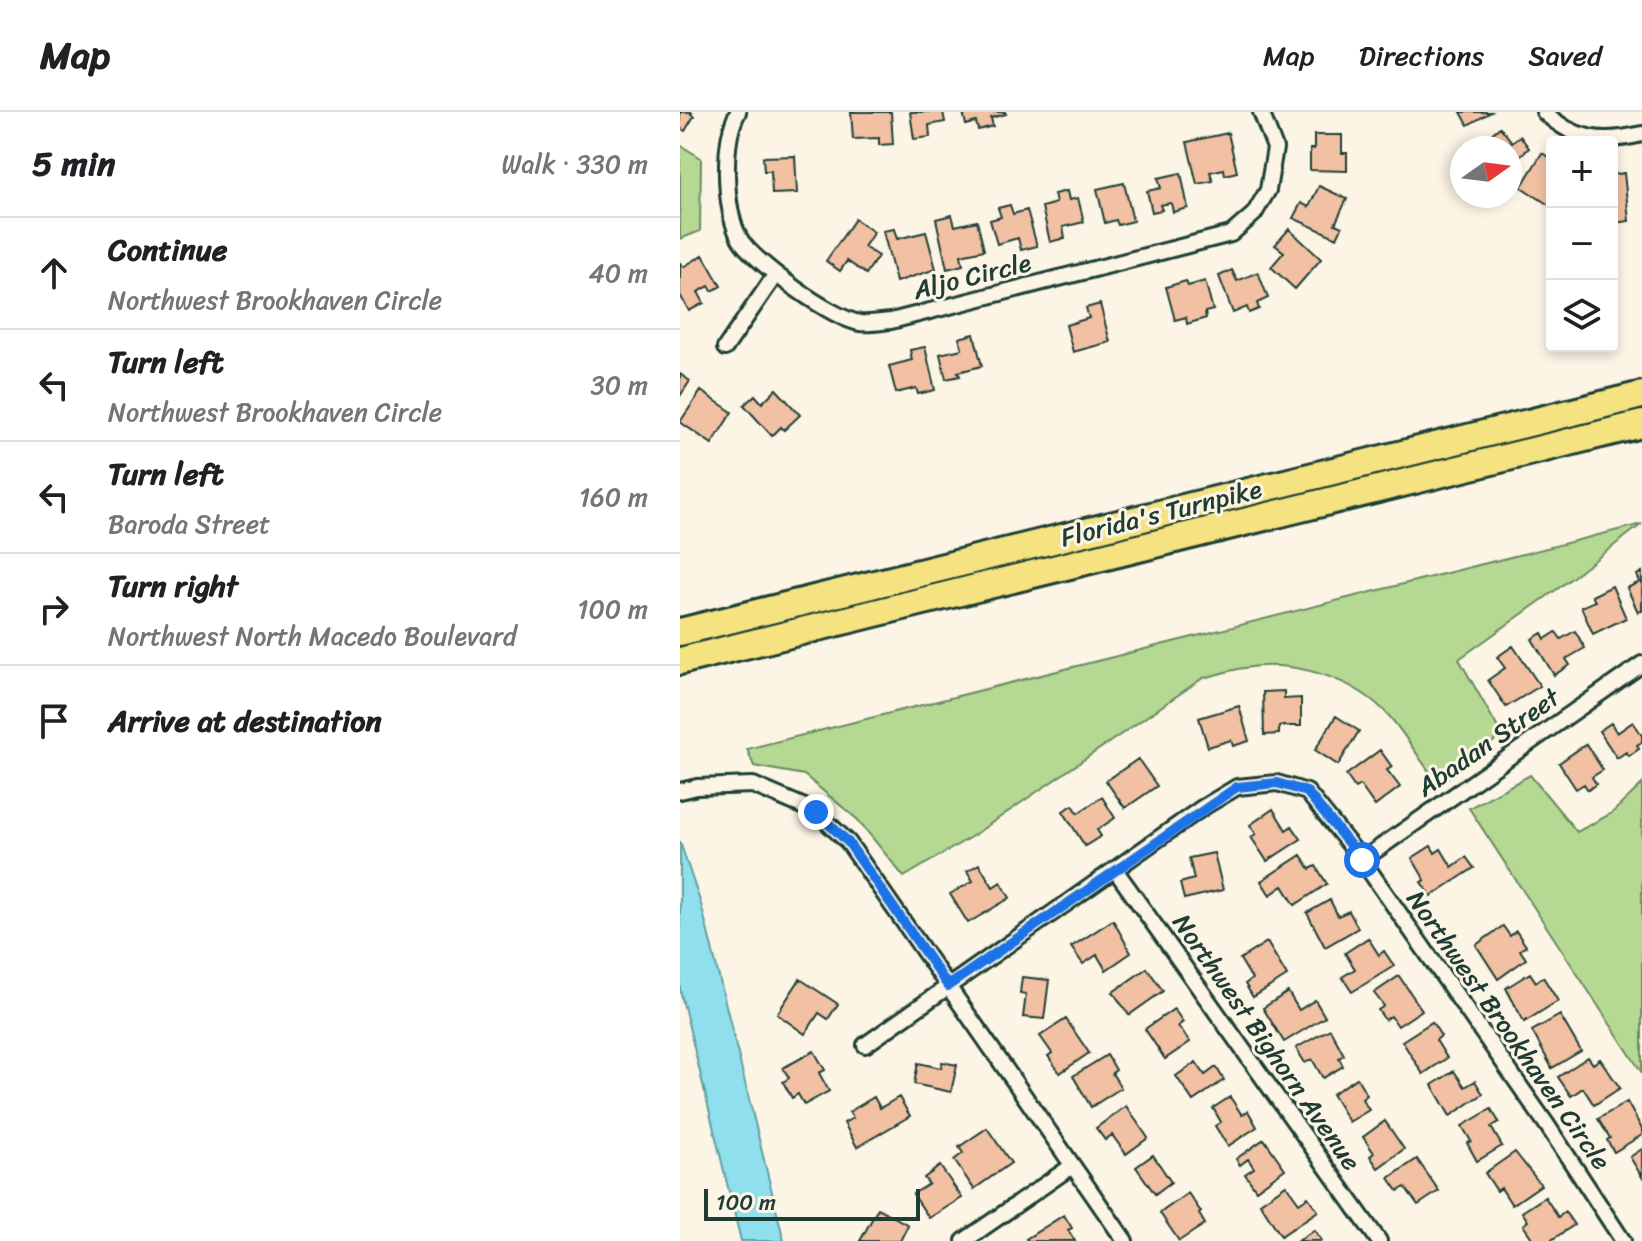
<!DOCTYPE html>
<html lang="en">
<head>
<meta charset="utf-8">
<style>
  :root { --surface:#fff; --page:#f2f2f2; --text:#202124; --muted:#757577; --line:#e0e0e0 }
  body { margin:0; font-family:Sriracha,sans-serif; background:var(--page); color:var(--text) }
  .controls { position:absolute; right:24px; top:24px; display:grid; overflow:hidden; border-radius:8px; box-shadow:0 4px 12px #0003 }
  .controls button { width:72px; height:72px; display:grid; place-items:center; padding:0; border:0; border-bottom:2px solid var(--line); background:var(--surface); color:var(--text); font:40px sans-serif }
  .compass { position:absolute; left:770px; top:24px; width:72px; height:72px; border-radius:50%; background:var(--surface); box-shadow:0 4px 12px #0003; rotate:76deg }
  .scale { position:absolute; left:24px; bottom:20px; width:216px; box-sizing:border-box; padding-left:8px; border:4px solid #1f3d34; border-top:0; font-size:22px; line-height:28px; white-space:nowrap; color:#1f3d34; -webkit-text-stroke:6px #fcf5e5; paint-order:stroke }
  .stop { position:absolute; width:24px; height:24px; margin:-18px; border:6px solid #1a73e8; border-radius:50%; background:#fff }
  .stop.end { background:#1a73e8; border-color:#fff; box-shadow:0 2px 8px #0008 }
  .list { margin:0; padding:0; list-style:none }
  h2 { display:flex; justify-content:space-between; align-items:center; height:104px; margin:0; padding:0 32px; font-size:34px }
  h2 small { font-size:26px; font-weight:400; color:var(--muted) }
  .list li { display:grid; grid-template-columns:52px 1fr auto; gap:24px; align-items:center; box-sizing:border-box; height:112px; padding:0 32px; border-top:2px solid var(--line) }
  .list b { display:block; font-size:30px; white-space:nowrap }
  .list p { margin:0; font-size:26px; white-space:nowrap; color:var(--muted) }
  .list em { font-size:26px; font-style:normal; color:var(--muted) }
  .icon { flex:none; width:44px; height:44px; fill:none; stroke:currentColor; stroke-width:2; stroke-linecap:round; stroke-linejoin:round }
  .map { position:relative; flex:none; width:962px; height:1129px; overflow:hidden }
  header { display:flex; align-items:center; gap:48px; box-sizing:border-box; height:112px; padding:0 40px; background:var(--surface); border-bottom:2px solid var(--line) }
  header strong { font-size:38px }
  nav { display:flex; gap:44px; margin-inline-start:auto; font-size:28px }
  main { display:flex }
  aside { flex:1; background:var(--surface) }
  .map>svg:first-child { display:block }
</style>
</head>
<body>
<header>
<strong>Map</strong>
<nav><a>Map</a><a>Directions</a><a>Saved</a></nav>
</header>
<main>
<aside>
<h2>5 min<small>Walk · 330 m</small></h2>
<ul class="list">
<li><svg class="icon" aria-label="ahead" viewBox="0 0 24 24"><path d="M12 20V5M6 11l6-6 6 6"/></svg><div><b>Continue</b><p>Northwest Brookhaven Circle</p></div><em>40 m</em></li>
<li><svg class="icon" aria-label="left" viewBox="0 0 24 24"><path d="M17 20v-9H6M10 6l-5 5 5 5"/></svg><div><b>Turn left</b><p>Northwest Brookhaven Circle</p></div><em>30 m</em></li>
<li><svg class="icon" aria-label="left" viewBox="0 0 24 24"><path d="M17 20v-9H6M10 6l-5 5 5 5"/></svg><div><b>Turn left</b><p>Baroda Street</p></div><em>160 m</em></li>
<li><svg class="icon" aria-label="right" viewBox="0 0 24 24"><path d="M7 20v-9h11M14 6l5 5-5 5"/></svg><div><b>Turn right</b><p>Northwest North Macedo Boulevard</p></div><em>100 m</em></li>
<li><svg class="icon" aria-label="arrive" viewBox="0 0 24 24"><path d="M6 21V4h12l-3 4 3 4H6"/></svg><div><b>Arrive at destination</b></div></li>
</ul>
</aside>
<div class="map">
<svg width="962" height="1129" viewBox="0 0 962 1129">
  <rect width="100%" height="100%" fill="#fcf5e5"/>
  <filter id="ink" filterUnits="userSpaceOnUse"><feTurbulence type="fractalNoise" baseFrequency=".0125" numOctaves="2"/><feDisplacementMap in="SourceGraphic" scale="16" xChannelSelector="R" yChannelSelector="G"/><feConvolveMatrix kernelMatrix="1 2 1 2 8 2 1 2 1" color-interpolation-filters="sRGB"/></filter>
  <g filter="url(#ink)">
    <path fill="#b5d892" stroke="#6a8a63" stroke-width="2" d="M0 33 21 46 20 119 0 127Z
      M962 412 880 475 779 547 822 623 761 671 753 665C739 646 726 624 710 605 677 567 614 547 564 556 550 558 536 563 523 566L294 723 224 765 178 708 124 663 74 654 67 637Z
      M850 663 897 720 932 701 962 672V961L789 696Z"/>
    <path fill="#8fdfec" stroke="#629ea2" stroke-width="2" d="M0 730 21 792 104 1129H61L0 878Z"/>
    <path fill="#f2c0a2" stroke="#1f3d34" stroke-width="2" d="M0 0H12L11 2 14 4 5 19 0 16Z
      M171 0H211L213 32 199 33V26L173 27Z
      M230 0H263L265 10 249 13 250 25 234 27Z
      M283 0H325L326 2 311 6 313 14 298 18 296 10 286 13Z
      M781 0H811L788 13Z
      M820 15 832 30 840 24 849 36 830 52V36H794Z
      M548 21 557 60 545 63 544 57 530 60 533 69 517 72 507 30Z
      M634 23H662V41H667V59L630 58V37H634Z
      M862 41 872 47V95L841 75Z
      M115 44 117 81 92 82 91 59H84L83 45Z
      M501 61 508 96 493 100 491 91 480 93 482 98 472 100 467 79 481 76 478 66Z
      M944 61 949 109 933 111 932 63Z
      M444 71 453 109 438 113 436 108 425 111 417 77Z
      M639 74 667 87 655 112 662 115 657 126 613 106 621 91 629 95Z
      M387 79 389 88 398 86 404 110 383 115 385 126 370 130 362 95 376 91 374 82Z
      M330 93 333 102 347 98 357 134 341 138 338 126 317 132 310 108 321 105 318 96Z
      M272 103 275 114 297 109 304 138 281 143 283 153 267 157 256 107Z
      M175 107 194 120 184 135 198 144 186 162 167 149 160 159 146 149Z
      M214 117 217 127 246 120 256 157 216 170 203 119Z
      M609 117 641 147 615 177 591 155 604 140 595 133Z
      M23 143 41 174 32 179 29 174 18 180 24 191 9 199 0 183V151L3 155Z
      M552 158 557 169 578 160 588 186 577 191 579 197 569 201 567 195 553 201 539 164Z
      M506 169 508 174 525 169 533 198 525 200 526 206 507 212 506 205 495 208 486 175Z
      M420 192 430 230 393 240 386 213 409 206 406 196Z
      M294 222 302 254 278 260 280 264 266 267 260 242 282 237 279 226Z
      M245 235 255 278 238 282 236 276 216 281 209 254 232 248 230 238Z
      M0 262 10 269 0 284Z
      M96 277 120 303 104 318 101 315 92 324 64 293 75 283 82 291Z
      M21 279 52 300 32 332 0 310Z
      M962 460V499L958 500 947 476 960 470 957 463Z
      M932 474 946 506 913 522 901 495 915 489 912 484Z
      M895 519 905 536 886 547 890 553 874 563 852 527 862 521 865 527 876 520 881 527Z
      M833 534 860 574 826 595 808 568 825 556 817 545Z
      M604 579V587L621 586V614H599V622L584 623 583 580Z
      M559 594 569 629 553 634 551 628 528 635 519 606Z
      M656 604 679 619 658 653 635 638Z
      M953 610 962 623V630L957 633 959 637 949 644 946 640 937 646 919 619 931 611 937 621Z
      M906 632 923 658 912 665 916 672 908 678 904 672 896 677 879 651Z
      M700 638 712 655 707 658 720 675 695 694 680 673 675 676 666 663Z
      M458 647 477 674 445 696 426 669Z
      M422 685 435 706 417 718 421 724 405 734 383 699 393 693 398 701Z
      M593 697 606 718 612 714 621 727 587 749 571 725 576 722 570 713Z
      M751 734 755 741 761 737 772 755 786 745 794 756 751 784 741 770 745 768 732 746Z
      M534 741 543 778 504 787 500 771 514 767 509 746Z
      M621 743 630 757 636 754 647 772 615 793 603 774 590 783 581 769Z
      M299 752 313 775 321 770 330 786 288 811 270 782 293 769 287 759Z
      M650 788 658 804 669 799 678 816 645 835 627 801Z
      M433 808 451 841 426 858 417 843 403 852 391 835Z
      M823 814 830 824 836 819 846 834 840 838 846 847 818 867 796 833Z
      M688 826 699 843 704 839 714 854 672 880 662 865 675 857 665 841Z
      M587 830 607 864 573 885 565 872 572 867 560 847Z
      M467 856 483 879 449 903 433 880Z
      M850 861 856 870 863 865 878 889 844 910 826 876Z
      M719 864 742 898 718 914 711 904 705 908 698 898 704 894 694 881Z
      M342 865 369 868 364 907 343 905 346 882 340 881Z
      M120 867 158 892 148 907 139 901 125 922 97 902Z
      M608 880 619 898 635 888 645 905 604 930 583 896Z
      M494 897 503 910 498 914 510 930 485 947 465 917Z
      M880 903 901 939 872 956 852 919Z
      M386 907 409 941 380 961 368 944 372 941 360 924Z
      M752 910 761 924 756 928 767 946 743 962 722 929Z
      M650 917 664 943 659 946 663 954 643 966 632 947 625 951 616 936Z
      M134 939 145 958 139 961 149 979 124 993 118 982 112 986 103 970 109 966 103 956Z
      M427 943 436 958 432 961 441 976 411 995 393 964Z
      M908 945 913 952 920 947 940 976 914 993 903 976 891 984 878 965Z
      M262 950 277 953 271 980 234 972 238 951 261 956Z
      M516 950 525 963 536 955 544 968 513 989 496 964Z
      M774 959 785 975 795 969 803 982 770 1004 752 973Z
      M677 966 687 983 682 987 689 998 669 1010 652 982Z
      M194 985 200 996 219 985 230 1004 177 1035 164 1011 173 1006 169 1000Z
      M550 985 562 1003 568 999 577 1015 548 1034 535 1014 541 1010 533 996Z
      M947 990 962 1017V1023L934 1040 927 1028 930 1026 918 1007Z
      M446 994 468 1026 446 1042 432 1023 425 1028 416 1016Z
      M811 997 819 1010 811 1015 822 1034 797 1049 787 1031 791 1029 782 1014Z
      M705 1009 724 1037 698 1056 690 1044 694 1041 683 1025Z
      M307 1016 331 1051 294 1077 274 1048 283 1041 279 1035Z
      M584 1027 605 1057 576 1078 565 1062 574 1056 568 1047 560 1053 556 1047Z
      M962 1037V1065L950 1045Z
      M835 1040 861 1073 832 1093 821 1076 817 1079 805 1061Z
      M473 1043 491 1070 475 1082 456 1055Z
      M737 1047 759 1079 738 1093 725 1075 718 1079 709 1066Z
      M260 1054 282 1086 249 1106 233 1082 249 1072 244 1066Z
      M606 1073 619 1091 628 1085 638 1099 601 1124 580 1091Z
      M508 1081 521 1100 519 1102 525 1112 499 1129 480 1101Z
      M865 1085 878 1105 885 1100 894 1113 870 1129H854L843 1113 848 1109 842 1100Z
      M198 1096 228 1113 220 1129H180Z
      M384 1103 392 1116 388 1118 395 1129H348L346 1127Z
      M634 1118 642 1129H618Z"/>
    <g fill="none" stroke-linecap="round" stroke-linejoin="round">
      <g stroke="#1f3d34" stroke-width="20">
        <path id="minor" d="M58 0C42 29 44 98 60 127 73 150 153 207 180 211 189 212 201 210 211 209L551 122 574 102 588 78 595 36 581 0
          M864 0C894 28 922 32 962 22
          M45 236 96 162
          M0 679 17 675 73 673 136 700 168 730 445 1129
          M682 748 962 552
          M436 759 699 1129
          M185 933 522 696 557 675 597 671 627 680 682 748 867 1013 943 1129
          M284 1129 392 1054"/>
      </g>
      <g stroke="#1f3d34" stroke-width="32">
        <path id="motorway" d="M0 520 962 283
          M0 549 962 312"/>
      </g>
      <use href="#minor" stroke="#fcf5e5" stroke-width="14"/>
      <use href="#motorway" stroke="#f5e382" stroke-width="26"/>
    </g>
  </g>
  <g fill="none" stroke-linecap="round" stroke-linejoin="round" filter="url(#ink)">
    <path stroke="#1a73e8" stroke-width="10" d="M136 700 168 730 268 874 557 675 597 671 627 680 682 748"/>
  </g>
  <g text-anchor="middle" stroke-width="6" stroke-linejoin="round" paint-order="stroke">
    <g font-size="26" fill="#1f3d34" stroke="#fcf5e5">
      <text transform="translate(292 164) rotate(-14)" y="9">Aljo Circle</text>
      <text transform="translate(481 401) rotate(-14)" y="9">Florida's Turnpike</text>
      <text transform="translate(808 630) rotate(-35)" y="9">Abadan Street</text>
      <text transform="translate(829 918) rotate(55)" y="9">Northwest Brookhaven Circle</text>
      <text transform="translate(587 930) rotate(55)" y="9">Northwest Bighorn Avenue</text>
    </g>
  </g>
</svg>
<div class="controls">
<button>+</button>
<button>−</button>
<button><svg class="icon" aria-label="layers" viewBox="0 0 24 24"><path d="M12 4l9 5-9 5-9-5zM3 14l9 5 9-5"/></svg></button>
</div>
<svg class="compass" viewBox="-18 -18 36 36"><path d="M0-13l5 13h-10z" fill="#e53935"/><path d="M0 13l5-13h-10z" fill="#757577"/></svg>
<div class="scale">100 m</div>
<div class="stop" style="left:682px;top:748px"></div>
<div class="stop end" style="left:136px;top:700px"></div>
</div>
</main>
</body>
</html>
